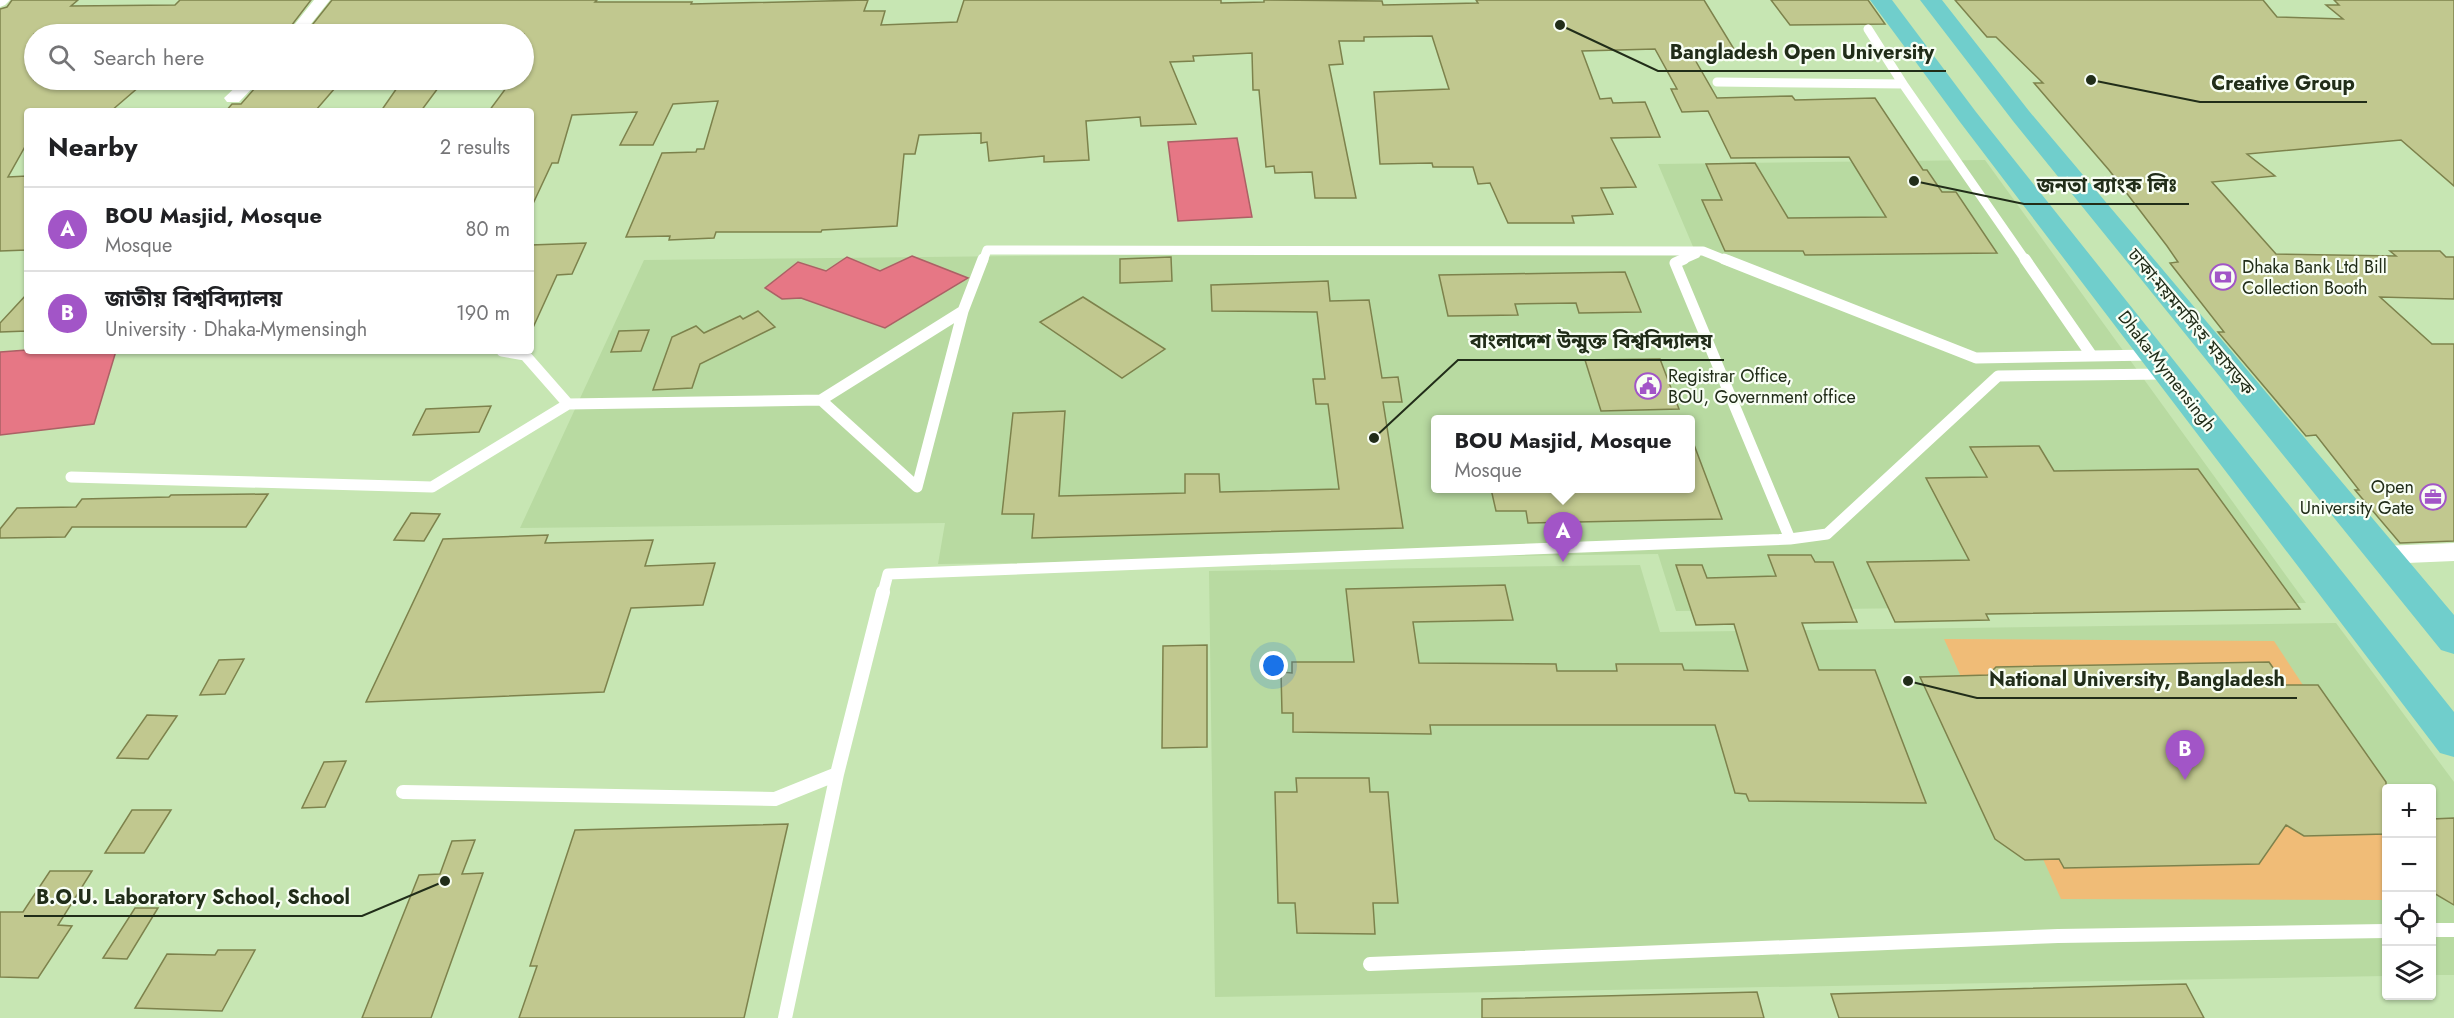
<!DOCTYPE html>
<html lang="en">
<head>
<meta charset="utf-8">
<style>
  :root { --surface:#fff; --page:#f2f2f2; --text:#202124; --muted:#757577; --line:#e0e0e0; --accent:#a255c7 }
  body { margin:0; font-family:Jost,"Noto Sans Bengali",sans-serif; background:var(--page); color:var(--text) }
  .controls { position:absolute; right:18px; bottom:18px; display:grid; overflow:hidden; border-radius:6px; box-shadow:0 2px 4px #0004 }
  .controls button { width:54px; height:54px; display:grid; place-items:center; padding:0; border:0; border-bottom:2px solid var(--line); background:var(--surface); color:var(--text); font:30px sans-serif }
  .you { position:absolute; left:1274px; top:666px; width:21px; height:21px; margin:-15px; border:4px solid #fff; border-radius:50%; background:#1a73e8; box-shadow:0 0 0 9px #1a73e833 }
  .badge { display:grid; place-items:center; width:39px; height:39px; border-radius:50%; background:var(--accent); color:#fff; font-size:20px; font-weight:700 }
  .pin { position:absolute; translate:-50% -50px; filter:drop-shadow(0 2px 3px #0008) }
  .pin::after { content:''; position:absolute; top:32px; width:21px; height:18px; background:inherit; clip-path:polygon(0 0,100% 0,50% 100%) }
  .popup { position:absolute; left:1431px; top:415px; width:264px; height:78px; box-sizing:border-box; display:grid; place-content:center; border-radius:6px; background:var(--surface); filter:drop-shadow(0 2px 4px #0005); font-size:20px; white-space:nowrap; color:var(--muted) }
  .popup b { font-size:22px; color:var(--text) }
  .popup::after { content:''; position:absolute; left:50%; top:100%; margin-left:-12px; border:12px solid transparent; border-top-color:var(--surface) }
  .list { margin:0; padding:0; list-style:none }
  h2 { display:flex; justify-content:space-between; align-items:center; height:78px; margin:0; padding:0 24px; font-size:26px }
  h2 small { font-size:20px; font-weight:400; color:var(--muted) }
  .list li { display:grid; grid-template-columns:39px 1fr auto; gap:18px; align-items:center; box-sizing:border-box; height:84px; padding:0 24px; border-top:2px solid var(--line) }
  .list b { display:block; font-size:22px; white-space:nowrap }
  .list p { margin:0; font-size:20px; white-space:nowrap; color:var(--muted) }
  .list em { font-size:20px; font-style:normal; color:var(--muted) }
  .icon { flex:none; width:33px; height:33px; fill:none; stroke:currentColor; stroke-width:2; stroke-linecap:round; stroke-linejoin:round }
  .map { position:relative; flex:none; width:2454px; height:1018px; overflow:hidden }
  .search { position:absolute; background:var(--surface); box-shadow:0 2px 4px #0004; left:24px; top:24px; width:510px; height:66px; display:flex; align-items:center; gap:15px; box-sizing:border-box; padding:0 21px; border-radius:33px; color:var(--muted); font-size:22px }
  .panel { position:absolute; background:var(--surface); box-shadow:0 2px 4px #0004; left:24px; top:108px; width:510px; height:246px; border-radius:6px }
  .map>svg:first-child { display:block }
</style>
</head>
<body>
<div class="map">
<svg width="2454" height="1018" viewBox="0 0 2454 1018">
  <rect width="100%" height="100%" fill="#c7e6b3"/>
  <path fill="#b8daa1" fill-rule="evenodd" d="M1985 160 2306 603 1676 611 1658 554 938 564 945 523 520 528 644 260 1694 249 1658 164ZM1436 420H1690V488H1436Z
    M1640 565 1660 632 2336 623 2454 782V975H2432V788H2386V976L1215 997 1209 571ZM1505 585 1512 620 1425 621 1420 587ZM1407 588 1352 645V644L1346 589ZM1745 661H1816L1819 670H1875L1926 803 1749 801 1746 794 1735 793 1714 719 1712 671H1748ZM1292 662 1423 663 1431 734 1294 732 1293 713 1282 712 1281 672 1292 673ZM1555 664 1557 671H1617L1616 664H1682L1689 688 1442 671ZM1296 778 1369 779 1370 792H1388L1398 902 1373 903 1375 934 1297 933 1295 903 1278 902 1277 880 1290 879V862H1277L1276 846 1290 830H1276L1275 792H1297Z"/>
  <path fill="#f0bc77" d="M1944 639 2274 641 2386 811V900L2061 899Z"/>
  <path fill="#e67785" stroke="#ab6165" stroke-width="1.5" d="M1237 138 1252 217 1178 221 1168 142Z
    M912 256 968 278 885 328 801 298 782 299 765 288 798 262 826 271 847 257 880 271Z
    M27 350 116 351 94 424 0 435V352Z"/>
  <path fill="#c1c88f" stroke="#7d824c" stroke-width="1.5" d="M12 0H78L71 6 175 5 180 0H311L285 34H243L250 27 172 28 164 34H34V80H147L111 111H27V143L8 177 27 176V250L0 251V9L7 7Z
    M332 0H597L595 2H692L691 4 868 0 864 11H885L881 25 957 22 964 0H1221V3L1264 2V0L1382 1 1383 5 1478 3 1476 0H1704L1734 49 1690 51 1717 98 1792 96 1795 100 1875 98 1923 170H1927L1942 192H1956L1997 253 1805 255 1803 251H1725L1702 200H1722L1706 164 1755 163 1788 218 1886 217 1849 157 1731 158 1708 111 1682 112 1671 89H1677L1655 49 1582 51 1600 99 1611 98 1613 103 1645 102 1660 137 1611 138 1636 187 1601 188 1613 214 1572 216 1574 223H1508L1490 183 1478 184 1473 167H1433L1432 163 1380 164 1374 92 1449 89 1432 36 1364 37V41H1339L1343 64 1329 65 1356 198H1315L1312 172 1275 173 1274 166 1266 167 1259 90H1253L1252 53 1193 56 1194 61 1170 62 1196 124 1141 126 1140 117 1086 121 1089 160 1044 162V156L989 161 987 142 981 143V133L919 135 915 154H904L897 226 822 230 821 232H716L714 238 669 240 670 236 626 237 662 153 696 152 697 149H704L718 101 673 104 653 145H620L637 112 572 115 558 163H552L531 208V111H489L512 80H524V34H490L496 27H431L427 28 422 34H305Z
    M1771 0H1868L1885 24 1790 25Z
    M1955 0H2263L2277 17 2343 19 2326 5H2339L2334 0H2454V186L2401 140 2247 154 2275 176 2212 182 2276 254 2396 256 2390 251H2440L2446 257H2454V299L2380 297 2432 344H2454V541L2400 543 2355 490H2359L2316 435 2306 436 2218 332H2224L2170 263 2178 262 2167 246 2109 170 2034 83H2043L1996 37H1987Z
    M262 80H342L316 110 226 111 232 104H241Z
    M413 80H444L421 111H381L399 85H409Z
    M586 243 572 274 557 275 531 332V245Z
    M1171 257 1172 281 1120 283V259Z
    M1625 272 1641 312 1579 313 1576 303 1515 304 1518 315 1448 316 1439 275Z
    M1328 281 1330 301 1369 300 1382 378 1398 377 1402 402H1383L1403 528 1032 538 1034 514H1002L1013 413 1065 411 1059 496 1185 493V474H1219L1220 492 1339 489 1328 404H1316L1313 379H1325L1317 312 1212 311 1211 285Z
    M27 294V331L0 332V323Z
    M1083 297 1094 304 1165 349 1122 378 1040 322Z
    M758 311 775 327 700 364 692 388 653 390 672 337 696 326 704 333 740 316 743 319Z
    M649 330 641 351 611 352 619 331Z
    M1660 359 1679 409 1601 411 1585 360Z
    M491 406 479 432 413 435 426 409Z
    M1690 442H1693L1722 519 1528 523 1526 511H1496L1491 489H1690Z
    M2039 446 2054 471 2198 469 2300 609 1986 614 1989 620 1895 622 1867 562 1969 560 1926 478 1987 477 1970 447Z
    M268 494 246 527H72L65 537 0 538V529L17 508 76 507 82 499 169 497 171 495Z
    M411 513 440 514 424 541 394 540Z
    M548 535 545 543 653 540 645 566 715 563 703 605 631 608 604 692 366 702 443 539Z
    M1768 555H1811L1815 562H1833L1857 622 1802 623 1819 670H1875L1926 803 1749 801 1746 794 1735 793 1715 725H1430L1431 734 1293 732V713H1282L1281 672 1292 673V662H1354L1346 589 1505 585 1513 620 1413 622 1419 663 1556 664 1557 671H1617L1616 664H1682L1684 670 1748 671 1734 624 1696 625 1676 565H1702L1707 578 1776 576Z
    M1207 645V747L1162 748 1163 646Z
    M244 659 225 694 200 695 219 660Z
    M2269 662 2285 685H2318L2386 782V834L2304 836 2286 825 2259 864 2064 868 2059 859 2025 860 1995 839 1920 677 1988 675 1996 667Z
    M147 715 177 716 148 759 117 758Z
    M346 761 325 807 302 808 324 762Z
    M1296 778H1369L1370 792H1388L1398 903H1373L1375 934 1297 933 1295 903H1278L1275 792H1297Z
    M132 810H171L144 853H105Z
    M2454 818V905L2432 892V819Z
    M788 824 744 1018H519L537 966H530L575 830Z
    M475 840 462 874 483 873 431 1018H362L419 875 440 874 452 841Z
    M50 871H92L58 925 72 926 38 978 0 977V912H23Z
    M135 908H158L127 959 103 958Z
    M218 950H255L222 1011 135 1008 167 954 215 955Z
    M2186 984 2204 1018H1839L1831 994Z
    M1757 992 1764 1018H1482V999Z"/>
  <g fill="none" stroke-linecap="round" stroke-linejoin="round">
    <path stroke="#fff" stroke-width="9" d="M1717 82 1903 84 1868 29
      M1903 84 2026 261
      M983 261 987 250 1703 251 1728 261
      M1680 261 1696 254"/>
    <path stroke="#fff" stroke-width="11" d="M1684 259 1675 263 1790 539 1827 534 1998 376 2168 374
      M1724 259 1976 358 2092 356 2025 259
      M502 351 525 355 568 404 821 400 917 487 963 311 983 259
      M2092 356 2154 355
      M821 400 963 311
      M71 477 432 487 568 404
      M883 593 888 574 1790 539"/>
    <path stroke="#fff" stroke-width="14" d="M403 792 775 799 837 774
      M2432 930H2454
      M1370 964 2058 936 2386 931
      M785 1018 837 774 883 592"/>
    <path fill="#fff" fill-rule="evenodd" d="M0 0H10L5 5 0 7Z
      M314 0H330L303 34H287Z
      M243 80H260L239 102H227L224 98Z
      M2454 543V561L2383 564 2374 562 2371 555 2374 548 2383 546Z"/>
    <path fill="#70cecc" fill-rule="evenodd" d="M1870 0H1892L1976 112 2454 712V757L2440 753 1960 122Z
      M1920 0H1942L2029 111 2454 615V654L2441 650 2013 121Z"/>
  </g>
  <defs>
    <g id="bank-ring" transform="scale(1.35)"><circle r="9.5" fill="#f8fef4" stroke="#a255c7" stroke-width="1.5"/><path d="M-6-4H6V4H-6ZM0-2.3a2.3 2.3 0 1 0 0 4.6a2.3 2.3 0 1 0 0-4.6Z" fill="#a255c7"/></g>
    <g id="civic-ring" transform="scale(1.35)"><circle r="9.5" fill="#f8fef4" stroke="#a255c7" stroke-width="1.5"/><path d="M-.6-6.5H3V-4.5H.6V-3L4-1V1h2V6H-6V1h2V-1L-.6-3ZM-1.2 2.5V6h2.4V2.5Z" fill="#a255c7"/></g>
    <g id="office-ring" transform="scale(1.35)"><circle r="9.5" fill="#f8fef4" stroke="#a255c7" stroke-width="1.5"/><path d="M-6-3h4V-5.5h4V-3h4V5H-6ZM-1-4.5V-3h2v-1.5ZM-6 0V1H6V0Z" fill="#a255c7"/></g>
  </defs>
  <g fill-rule="evenodd">
    <use href="#bank-ring" x="2223" y="277"/>
    <use href="#civic-ring" x="1648" y="386"/>
    <use href="#office-ring" x="2433" y="497"/>
  </g>
  <g text-anchor="middle" stroke-width="4.5" stroke-linejoin="round" paint-order="stroke">
    <g font-size="18" fill="#212d19" stroke="#f8fef4" text-anchor="start">
      <text x="2242" y="273">Dhaka Bank Ltd Bill<tspan x="2242" dy="21">Collection Booth</tspan></text>
      <text x="1668" y="382">Registrar Office,<tspan x="1668" dy="21">BOU, Government office</tspan></text>
      <text x="2414" y="493" text-anchor="end">Open<tspan x="2414" dy="21">University Gate</tspan></text>
    </g>
    <g font-size="18" fill="#212d19" stroke="#f8fef4">
      <text transform="translate(2191 322) rotate(50)" y="6">ঢাকা-ময়মনসিংহ মহাসড়ক</text>
      <text transform="translate(2167 371) rotate(52)" y="6">Dhaka-Mymensingh</text>
    </g>
  </g>
  <path fill="none" stroke="#212d19" stroke-width="2" d="M1560 25L1658 71H1946M2091 80L2200 102H2367M1914 181L2024 204H2189M1374 438L1458 360H1724M1908 681L1977 698H2297M445 881L362 916H24"/>
  <g fill="#212d19" stroke="#f8fef4" stroke-width="2">
    <circle cx="1560" cy="25" r="6"/>
    <circle cx="2091" cy="80" r="6"/>
    <circle cx="1914" cy="181" r="6"/>
    <circle cx="1374" cy="438" r="6"/>
    <circle cx="1908" cy="681" r="6"/>
    <circle cx="445" cy="881" r="6"/>
  </g>
  <g font-size="20" text-anchor="middle" font-weight="bold" fill="#212d19" stroke="#f8fef4" stroke-width="4.5" stroke-linejoin="round" paint-order="stroke">
    <text x="1802" y="59">Bangladesh Open University</text>
    <text x="2283" y="90">Creative Group</text>
    <text x="2107" y="192">জনতা ব্যাংক লিঃ</text>
    <text x="1591" y="348">বাংলাদেশ উন্মুক্ত বিশ্ববিদ্যালয়</text>
    <text x="2137" y="686">National University, Bangladesh</text>
    <text x="193" y="904">B.O.U. Laboratory School, School</text>
  </g>
</svg>
<div class="controls">
<button>+</button>
<button>−</button>
<button><svg class="icon" aria-label="locate" viewBox="0 0 24 24"><circle cx="12" cy="12" r="6"/><path d="M12 2v4M12 18v4M2 12h4M18 12h4"/></svg></button>
<button><svg class="icon" aria-label="layers" viewBox="0 0 24 24"><path d="M12 4l9 5-9 5-9-5zM3 14l9 5 9-5"/></svg></button>
</div>
<div class="you"></div>
<div class="pin badge" style="left:1563px;top:562px">A</div>
<div class="popup"><b>BOU Masjid, Mosque</b>Mosque</div>
<div class="pin badge" style="left:2185px;top:780px">B</div>
<div class="search"><svg class="icon" aria-label="search" viewBox="0 0 24 24"><circle cx="10" cy="10" r="6"/><path d="M15 15l6 6"/></svg>Search here</div>
<section class="panel">
<h2>Nearby<small>2 results</small></h2>
<ul class="list">
<li><span class="badge">A</span><div><b>BOU Masjid, Mosque</b><p>Mosque</p></div><em>80 m</em></li>
<li><span class="badge">B</span><div><b>জাতীয় বিশ্ববিদ্যালয়</b><p>University · Dhaka-Mymensingh</p></div><em>190 m</em></li>
</ul>
</section>
</div>
</body>
</html>
